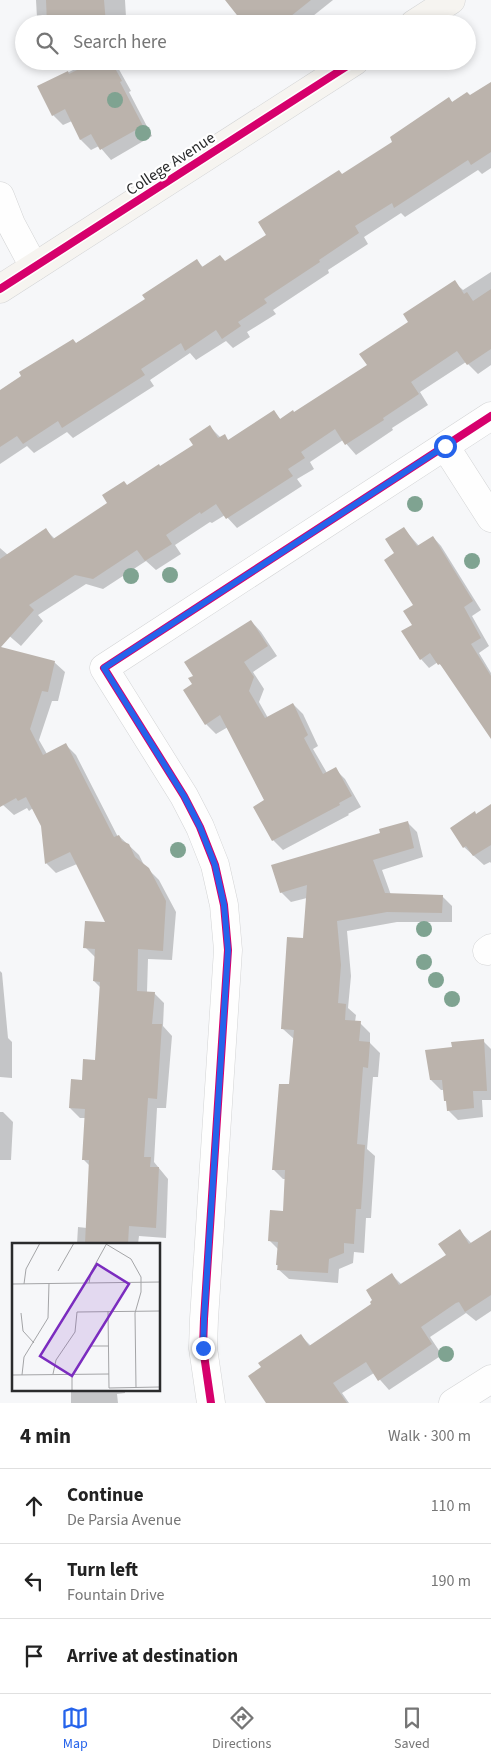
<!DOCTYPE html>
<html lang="en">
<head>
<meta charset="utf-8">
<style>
  :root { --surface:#fff; --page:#f6f6f6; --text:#222; --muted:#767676; --line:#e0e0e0; --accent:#2563eb }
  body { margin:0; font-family:"Source Sans 3",sans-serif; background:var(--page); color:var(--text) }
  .stop { position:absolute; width:15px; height:15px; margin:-11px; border:4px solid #2563eb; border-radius:50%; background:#fff }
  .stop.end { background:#2563eb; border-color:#fff; box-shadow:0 1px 5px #0008 }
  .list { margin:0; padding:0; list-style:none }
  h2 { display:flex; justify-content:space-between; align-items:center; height:65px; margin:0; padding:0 20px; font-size:21px }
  h2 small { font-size:16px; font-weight:400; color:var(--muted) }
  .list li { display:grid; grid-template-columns:32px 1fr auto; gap:15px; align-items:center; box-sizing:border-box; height:75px; padding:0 20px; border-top:1px solid var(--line) }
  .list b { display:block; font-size:19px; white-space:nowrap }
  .list p { margin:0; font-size:16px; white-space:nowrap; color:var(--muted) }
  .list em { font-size:16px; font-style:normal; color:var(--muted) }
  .icon { flex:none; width:28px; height:28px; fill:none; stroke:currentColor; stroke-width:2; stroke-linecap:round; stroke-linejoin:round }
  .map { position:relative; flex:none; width:491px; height:1403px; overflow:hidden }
  .search { position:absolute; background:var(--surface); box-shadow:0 2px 8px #0003; left:15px; right:15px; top:15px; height:55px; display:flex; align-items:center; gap:12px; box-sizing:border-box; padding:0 18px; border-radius:28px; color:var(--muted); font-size:19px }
  .sheet { height:290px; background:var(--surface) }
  nav { display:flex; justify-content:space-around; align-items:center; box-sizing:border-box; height:70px; border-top:1px solid var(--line); background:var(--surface); font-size:14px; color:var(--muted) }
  nav a { display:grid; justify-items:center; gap:2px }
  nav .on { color:var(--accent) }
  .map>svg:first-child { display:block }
</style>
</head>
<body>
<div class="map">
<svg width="491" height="1403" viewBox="0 0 491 1403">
  <rect width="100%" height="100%" fill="#f6f7f9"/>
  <path fill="#0003" d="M36 0H125L126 17H115V24H43L37 18Z
    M226 0H333L303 24H245Z
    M91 61H113L116 64 131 91 129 92 152 136 111 160 99 146 91 150 81 140 72 121 63 125 53 115 39 87Z
    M491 83V168L482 174 478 170 405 217 401 213 364 237 368 244 328 270 329 273 273 310 276 314 247 332 250 337 233 348 226 341 196 360 190 353 150 380 154 386 73 438 67 432 34 453 27 446 0 464V391L147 299 197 261 203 267 226 262 268 236 342 175 394 142 449 98 453 103 470 96Z
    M491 272V365L478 374 466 362 420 392 428 405 392 428 393 430 356 455 343 440 310 462 314 469 297 479 302 486 237 528 225 515 212 523 210 522 175 545 181 554 156 570 146 561 103 589 86 584 38 615 43 621 21 646 0 628V548L8 555 46 530 55 539 109 504 128 486 195 446 210 427 221 438 224 436 229 441 274 412 281 420 294 414 368 366 410 322 454 282 463 290Z
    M404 529 419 546 433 537 441 546 481 610 472 616 489 646 479 653 491 673V732L447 672 438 662 429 668 421 659 414 625V606L396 553Z
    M251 621 261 632 277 656 253 672 264 689 259 702 268 718 293 704 303 714 318 746 313 749 327 773 335 769 345 779 361 807 348 814 349 815 283 850 273 840 265 801 228 727 216 734 206 724 193 684Z
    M0 648 54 662 65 672 58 701H52L39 740 47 754 66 745 76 755 118 837 119 836 139 855 144 865 159 880 176 912 172 960 148 959 147 992 154 993 164 1003 163 1026 172 1036 166 1108H157L154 1162 168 1179 166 1238 139 1236 138 1244H77L78 1227 87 1228 90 1166 83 1159 86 1118H80L70 1108 83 1081 96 1062 101 988 94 981 96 958 85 947 107 924 77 864 56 873 46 863 42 826 33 808 29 811 27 808 14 815 3 805 0 798Z
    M491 806V863L490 862 484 865 464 847 477 815Z
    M407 822 417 832 423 857 382 870 391 895 442 896 452 906V922H397L347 931 351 976 348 1008 356 1015 355 1022 360 1023 370 1033V1043L380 1053 378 1077H373L367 1149 375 1156 371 1218H366L364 1253 354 1252 353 1263 339 1269 338 1283 289 1279 278 1269 277 1264 278 1249 269 1240 284 1212 286 1179H283L273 1169 291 1086 294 1039 283 1029 304 939 307 898 291 902 281 892 382 834Z
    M0 971 2 973 8 1038 12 1042V1078L0 1077Z
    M483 1041 491 1049V1100H482L483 1117 458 1120 448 1110V1103L445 1100 444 1090H441L431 1080 453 1048Z
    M0 1112H3L13 1122 11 1160H0Z
    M460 1231 472 1244 491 1232V1311L476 1321 466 1313 430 1337 442 1355 389 1390 374 1373 342 1393 349 1403H268L301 1336 311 1346 373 1305 392 1275 402 1285 447 1255Z
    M159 1322 161 1324 159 1350Z
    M71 1389H125V1393L117 1394 118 1403H71Z"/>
  <path fill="#bbb3ac" d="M46 0H104L106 24H47Z
    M225 0H311L281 24H244Z
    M95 61H111L122 81 120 82 143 126 100 150 91 134 80 140 65 109 52 116 37 86 68 71 69 74Z
    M491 82V152L471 165 468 160 394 208 392 203 355 226 359 233 319 260 320 262 264 299 267 303 238 322 241 326 222 339 216 330 185 351 181 343 141 369 145 375 62 428 58 421 23 444 17 436 0 447V390L21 376 19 372 73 339 76 343 95 331 145 299 142 295 197 259 202 267 220 255 225 261 266 235 258 222 339 170 342 174 392 142 390 137 449 97 452 102 467 92 470 95Z
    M455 280 464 294 467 292 473 301 491 289V349L467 365 457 351 411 382 419 394 383 418 384 420 345 445 335 429 301 452 305 458 288 469 293 476 226 519 216 504 201 514 200 512 166 535 172 544 145 561 137 550 93 579 75 575 29 605 34 610 1 647 55 661 48 692 42 691 30 729 43 755 66 743 114 837 119 835 122 841 129 844 135 857 149 868 166 901 163 951 138 949 137 991 155 992 152 1024H162L157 1099 148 1098 144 1157H151L150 1167H159L156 1228 129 1226 128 1244H85L89 1160H82L85 1109 69 1108 71 1079 82 1080 83 1059 95 1060 100 982 93 981 95 949 83 948 85 921 105 922 70 852 45 864 41 826 26 797 18 801 16 798 0 807V559L46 528 53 539 107 503 102 495 124 481 127 485 159 464 160 466 193 445 189 439 210 425 218 438 225 434 228 440 274 410 280 419 293 410 294 412 367 365 359 354 408 322 403 314Z
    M404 527 417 546 433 536 473 601 464 607 481 638 471 644 491 676V739L440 664 438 665 430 653 420 660 401 631 412 625 403 611 413 605 384 560 394 553 385 539Z
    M251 620 268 646 244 662 254 677 249 691 265 718 293 703 308 735 304 738 323 774 336 767 352 796 339 803 340 805 272 841 253 807 264 800 220 715 205 725 183 690 192 684 188 678 193 676 184 662Z
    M491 804V845L473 856 466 846 463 848 450 828 475 811 476 814Z
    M408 821 414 848 373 860 385 893 443 895 442 913 387 912 337 921 341 965 338 1003 346 1004 345 1020 361 1021 359 1041 370 1042 368 1068 363 1067 357 1144 365 1145 363 1180 361 1209H356L354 1244 344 1243V1253L329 1259 328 1273 277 1270 278 1265H276L278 1242 268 1241 270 1210 283 1211 285 1170H272L279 1084H289L294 1030 281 1029 287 937 303 938 307 885 280 893 271 865 380 833 379 829Z
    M484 1039 487 1091H473L474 1108 447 1111 446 1101H444L442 1080H430L425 1050 452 1047 451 1042Z
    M460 1229 469 1244 491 1230V1295L465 1312 459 1302 456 1303 421 1327 432 1344 378 1381 366 1362 333 1383 347 1403H266L248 1376 261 1367 258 1363 301 1334 309 1346 371 1304 370 1302 372 1300 366 1290 392 1273 399 1285 446 1255 438 1244Z"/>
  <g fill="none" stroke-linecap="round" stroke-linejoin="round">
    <g stroke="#d3d4d5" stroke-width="29">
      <path id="street" d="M0 196 11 224 34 267
        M445 446 491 518
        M487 951 491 948
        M211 1403 203 1348 204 1319 228 950 224 905 215 865 200 827 184 796 104 668 491 416
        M453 1403 491 1379"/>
    </g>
    <g stroke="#d3d4d5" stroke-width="29">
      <path id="secondary" d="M414 24 451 0
        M0 289 355 61"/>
    </g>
    <use href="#street" stroke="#fefefe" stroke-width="28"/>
    <use href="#secondary" stroke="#f6f4f0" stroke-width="28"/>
    <g stroke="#fff" stroke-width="11">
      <path id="cycleway" d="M0 289 355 61
        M211 1403 203 1348 204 1319 228 950 224 905 215 865 200 827 184 796 104 668 491 416"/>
    </g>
    <use href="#cycleway" stroke="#d6006c" stroke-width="8"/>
  </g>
  <g fill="#7fa391">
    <circle cx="115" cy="100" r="8"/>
    <circle cx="143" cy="133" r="8"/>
    <circle cx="415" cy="504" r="8"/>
    <circle cx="472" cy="561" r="8"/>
    <circle cx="170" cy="575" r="8"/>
    <circle cx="131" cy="576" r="8"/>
    <circle cx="178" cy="850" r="8"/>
    <circle cx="424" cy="929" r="8"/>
    <circle cx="424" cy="962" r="8"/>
    <circle cx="436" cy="980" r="8"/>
    <circle cx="452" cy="999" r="8"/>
    <circle cx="446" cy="1354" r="8"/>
  </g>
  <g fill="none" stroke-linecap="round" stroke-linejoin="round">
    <path stroke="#2563eb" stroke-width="6" d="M203 1348 204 1319 228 950 224 905 215 865 200 827 184 796 104 668 445 446"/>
  </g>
  <g text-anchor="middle" stroke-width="4.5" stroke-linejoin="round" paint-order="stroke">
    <g font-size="16" fill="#2a2b2c" stroke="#fff">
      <text transform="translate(170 163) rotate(-33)" y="6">College Avenue</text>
    </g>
  </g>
  <g transform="translate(12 1243)">
    <rect width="148" height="148" fill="#f6f7f9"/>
    <path fill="none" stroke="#a4a5a7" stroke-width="1" d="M94 1 119 16 129 34V49L123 70 124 145M46 28 62 0M77 40 79 29 95 0M0 41 148 39M12 41 14 26 28 0M96 68 97 145 148 144M9 70 11 88 22 100M78 103H97M41 131 44 117 63 89 65 69 148 68M60 131V147M0 132 97 131M10 132 12 114 36 75 37 40"/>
    <path fill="#7b2cbf" fill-opacity="0.15" stroke="#7b2cbf" stroke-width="2.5" d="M85 21 117 41 60 133 28 113Z"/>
    <rect width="148" height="148" fill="none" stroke="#2a2b2c" stroke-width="2.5"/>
  </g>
</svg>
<div class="stop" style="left:445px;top:446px"></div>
<div class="stop end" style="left:203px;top:1348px"></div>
<div class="search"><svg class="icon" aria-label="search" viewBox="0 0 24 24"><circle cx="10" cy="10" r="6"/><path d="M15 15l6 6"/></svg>Search here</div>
</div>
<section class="sheet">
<h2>4 min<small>Walk · 300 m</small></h2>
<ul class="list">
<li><svg class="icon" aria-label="ahead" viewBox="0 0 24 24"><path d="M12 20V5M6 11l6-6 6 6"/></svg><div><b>Continue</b><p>De Parsia Avenue</p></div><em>110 m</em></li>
<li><svg class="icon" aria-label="left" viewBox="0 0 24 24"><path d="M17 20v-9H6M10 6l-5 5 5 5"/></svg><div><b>Turn left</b><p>Fountain Drive</p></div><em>190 m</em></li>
<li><svg class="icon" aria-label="arrive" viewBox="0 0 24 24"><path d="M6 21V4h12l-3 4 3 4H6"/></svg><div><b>Arrive at destination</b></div></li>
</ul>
</section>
<nav>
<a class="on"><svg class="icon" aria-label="map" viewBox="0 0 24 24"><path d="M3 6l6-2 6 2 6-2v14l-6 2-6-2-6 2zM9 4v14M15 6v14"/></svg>Map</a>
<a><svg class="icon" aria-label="directions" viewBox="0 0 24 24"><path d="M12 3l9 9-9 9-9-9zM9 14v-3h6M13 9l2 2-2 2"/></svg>Directions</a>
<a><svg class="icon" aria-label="saved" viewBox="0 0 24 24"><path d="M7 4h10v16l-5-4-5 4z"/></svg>Saved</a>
</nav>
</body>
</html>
